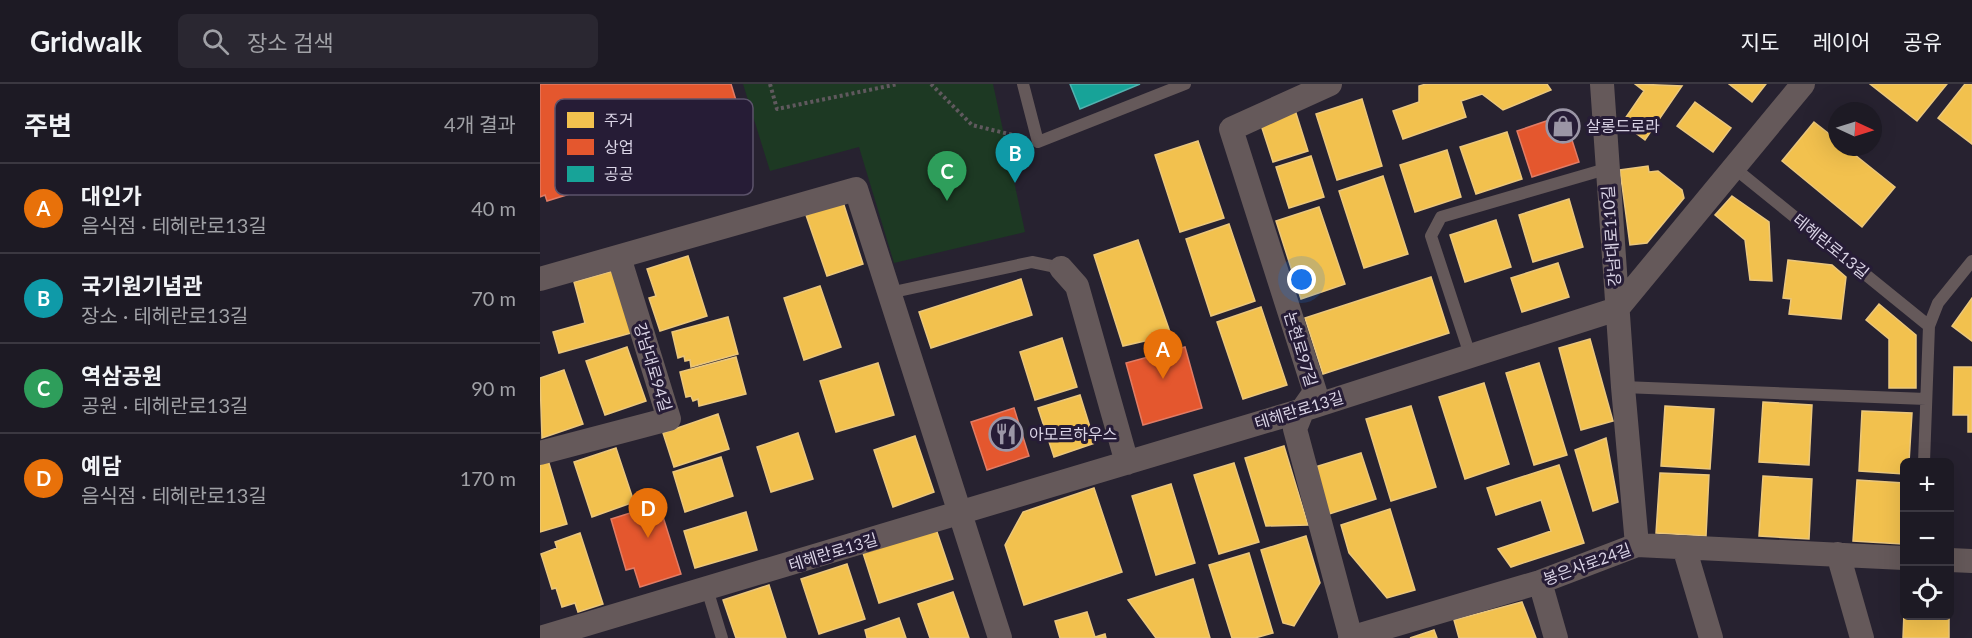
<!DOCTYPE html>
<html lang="ko">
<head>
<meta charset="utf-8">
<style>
  :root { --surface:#1d1a24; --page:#2a2731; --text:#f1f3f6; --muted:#a0a1a6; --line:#3b3841; --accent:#9b96a6 }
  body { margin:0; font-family:Lato,"Noto Sans KR",sans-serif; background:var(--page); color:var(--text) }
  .controls { position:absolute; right:18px; bottom:18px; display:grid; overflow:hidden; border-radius:9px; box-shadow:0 6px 24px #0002 }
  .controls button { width:54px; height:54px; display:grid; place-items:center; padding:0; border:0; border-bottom:2px solid var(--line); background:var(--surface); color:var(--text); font:30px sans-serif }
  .compass { position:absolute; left:1288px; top:18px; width:54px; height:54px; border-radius:50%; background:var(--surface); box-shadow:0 6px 24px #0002; rotate:94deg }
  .you { position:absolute; left:762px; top:196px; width:21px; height:21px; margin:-15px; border:4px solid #fff; border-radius:50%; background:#1a73e8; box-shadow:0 0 0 9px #1a73e833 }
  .badge { display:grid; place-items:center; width:39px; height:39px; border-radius:50%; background:var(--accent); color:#fff; font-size:20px; font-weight:700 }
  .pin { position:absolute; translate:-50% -50px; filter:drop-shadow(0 2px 3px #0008) }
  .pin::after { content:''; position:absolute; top:32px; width:21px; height:18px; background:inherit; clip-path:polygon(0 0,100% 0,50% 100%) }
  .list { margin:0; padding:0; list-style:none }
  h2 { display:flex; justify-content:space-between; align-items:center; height:78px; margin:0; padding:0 24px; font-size:26px }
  h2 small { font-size:20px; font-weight:400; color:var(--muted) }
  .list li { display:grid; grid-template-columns:39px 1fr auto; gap:18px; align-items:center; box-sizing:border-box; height:90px; padding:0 24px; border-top:2px solid var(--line) }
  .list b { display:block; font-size:22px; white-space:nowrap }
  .list p { margin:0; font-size:20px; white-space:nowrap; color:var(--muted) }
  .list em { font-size:20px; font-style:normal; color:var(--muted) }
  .icon { flex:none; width:33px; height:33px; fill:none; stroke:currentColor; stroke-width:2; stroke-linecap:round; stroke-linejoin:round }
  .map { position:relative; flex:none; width:1432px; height:554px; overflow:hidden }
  header { display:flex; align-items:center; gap:36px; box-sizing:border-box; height:84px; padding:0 30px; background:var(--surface); border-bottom:2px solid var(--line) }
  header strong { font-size:28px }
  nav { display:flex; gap:33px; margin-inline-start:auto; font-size:21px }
  .search { width:420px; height:54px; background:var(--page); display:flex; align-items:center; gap:15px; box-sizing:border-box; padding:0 21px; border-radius:9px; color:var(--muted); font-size:22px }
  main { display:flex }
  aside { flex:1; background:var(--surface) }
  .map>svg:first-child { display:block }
</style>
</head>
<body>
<header>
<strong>Gridwalk</strong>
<div class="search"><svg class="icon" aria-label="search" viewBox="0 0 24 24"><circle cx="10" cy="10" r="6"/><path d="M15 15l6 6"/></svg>장소 검색</div>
<nav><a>지도</a><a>레이어</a><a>공유</a></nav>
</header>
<main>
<aside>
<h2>주변<small>4개 결과</small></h2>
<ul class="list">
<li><span class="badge" style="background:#e8710a">A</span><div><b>대인가</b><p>음식점 · 테헤란로13길</p></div><em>40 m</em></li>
<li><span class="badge" style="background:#0f9aa8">B</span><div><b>국기원기념관</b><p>장소 · 테헤란로13길</p></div><em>70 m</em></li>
<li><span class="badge" style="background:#2e9e5b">C</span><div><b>역삼공원</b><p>공원 · 테헤란로13길</p></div><em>90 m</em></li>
<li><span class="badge" style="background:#e8710a">D</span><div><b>예담</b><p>음식점 · 테헤란로13길</p></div><em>170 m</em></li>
</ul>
</aside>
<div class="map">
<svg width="1432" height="554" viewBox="0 0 1432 554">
  <rect width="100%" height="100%" fill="#272230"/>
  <path fill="#1d3923" d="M203 0H453L485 148 354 179 319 63 230 87Z"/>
  <path fill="#f2c14e" stroke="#ebc77c" stroke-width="1.5" d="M886 0H1007L1011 6 963 26 942 10 921 17 926 33 863 55 853 27 879 18V2Z
    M1095 0 1142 2 1105 56 1082 39 1104 7Z
    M1189 0H1226L1212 18Z
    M1330 0H1407L1377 37Z
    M1425 0H1432V60L1398 34Z
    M822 15 842 82 797 96 776 30Z
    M1155 18 1191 44 1173 68 1137 42Z
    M755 26 768 67 733 78 720 38Z
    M1274 38 1297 56V63H1305L1355 103 1322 143 1242 77Z
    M967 48 982 95 936 110 920 63Z
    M658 57 684 134 640 148 615 71Z
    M907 66 921 113 875 128 860 81Z
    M771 72 784 113 749 124 736 83Z
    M1108 82 1109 88 1118 87 1142 106 1144 114 1107 159 1090 161 1080 86Z
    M843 92 868 170 824 184 799 107Z
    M1192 112 1229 138 1232 197 1210 196 1205 156 1175 131Z
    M1029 115 1043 163 993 178 979 131Z
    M303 118 323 180 287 192 266 131Z
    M779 123 805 200 761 215 736 137Z
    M956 136 971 183 925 198 910 151Z
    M689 140 715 217 671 232 646 155Z
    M598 156 631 251 583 262 554 171Z
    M148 172 167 232 120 247 109 214 116 212 107 185Z
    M1248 176 1292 181 1306 193 1301 235 1249 230 1251 215 1243 214Z
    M1018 179 1029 213 982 228 971 194Z
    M73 187 91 249 19 269 13 248 45 239 34 198Z
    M891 193 909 249 783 290 765 234Z
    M481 195 492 231 391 264 379 228Z
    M280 202 301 263 264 276 244 214Z
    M1432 214V257L1412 242Z
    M1339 220 1376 251V304H1349V255L1326 236Z
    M721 223 747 301 703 315 677 238Z
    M188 233 198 270 151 283 150 276 145 277 144 272 138 274 132 248Z
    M522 254 537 303 495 316 480 268Z
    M1050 255 1073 337 1041 346 1019 264Z
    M87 263 106 317 65 331 46 277Z
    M196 273 206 310 159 322 158 315 153 317 151 312 146 313 140 288Z
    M338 279 354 331 296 348 280 297Z
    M999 279 1027 371 994 381 966 289Z
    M1414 283H1432V348H1428V331H1413Z
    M24 286 43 340 2 354 0 294Z
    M944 299 969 380 925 395 899 313Z
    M540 311 555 359 514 373 498 324Z
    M1223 318 1272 321 1269 381 1219 378Z
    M871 322 896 403 851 417 826 335Z
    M1125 322 1174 325 1170 385 1121 382Z
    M1322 327 1372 329 1369 378H1364V390L1319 387Z
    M178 330 189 365 134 383 123 349Z
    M258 349 273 395 231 408 217 363Z
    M375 352 394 408 353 423 334 366Z
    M1066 354 1078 418 1053 427 1035 366Z
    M744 362 768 441 726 442 705 374Z
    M76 364 94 418 52 433 34 378Z
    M821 369 836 415 789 430 775 383Z
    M181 373 193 412 145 428 133 388Z
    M8 376 27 440 0 448V378Z
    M694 379 719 458 679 470 654 391Z
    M1019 381 1044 459 971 483 958 465 1011 447 1001 416 956 431 947 404Z
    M1120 389 1169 391 1166 452 1116 449Z
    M1223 392 1272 395 1269 455 1219 452Z
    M1317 396 1364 399 1362 460 1313 457Z
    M631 400 655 479 616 491 592 412Z
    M554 404 582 488 484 521 465 461 483 428Z
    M850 425 875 506 847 514 809 469 801 441Z
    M206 428 217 466 155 484 144 447Z
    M396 445 413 495 339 519 323 469Z
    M40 449 63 520 38 528 35 519 22 523 16 504 12 505 1 470 17 464 15 458Z
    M766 452 780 499 754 542 743 539 721 466Z
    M709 469 733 549 715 554H692L669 481Z
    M307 480 325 535 279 550 261 495Z
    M653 495 670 554H616L588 516Z
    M229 501 246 554H196L183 516Z
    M413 508 429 554H390L378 520Z
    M982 518 996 554H919L914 536Z
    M547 528 555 553 565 550 566 554H520L515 537Z
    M1364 529V532H1409V554H1363Z
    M359 534 366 554H327L325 546Z
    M894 546 897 554H870Z"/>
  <path fill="#e4572e" stroke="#e17c65" stroke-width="1.5" d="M0 0H191L202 36 82 71 88 92 7 117 5 111 0 113Z
    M1024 31 1039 78 992 93 977 47Z
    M645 263 662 324 603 341 586 279Z
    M474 324 489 372 447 386 431 338Z
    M119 420 141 490 100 503 94 484 86 486 71 435Z"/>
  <path fill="#17a398" stroke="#52b2af" stroke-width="1.5" d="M530 0H600L540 25Z"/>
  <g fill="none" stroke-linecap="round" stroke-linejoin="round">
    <path stroke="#60595e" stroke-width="4" stroke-dasharray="3 3" stroke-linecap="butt" d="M230 0 237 25 358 0
      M391 0 432 41 477 52"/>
    <path stroke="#65595a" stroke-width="12" d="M483 0 498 58 645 0
      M1193 83 1389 242
      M349 209 492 178 521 184
      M931 274 891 152 901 133 1066 85
      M1083 303 1386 315
      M1384 378 1389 242 1398 219 1432 177
      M167 505 182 554"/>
    <path stroke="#65595a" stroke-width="24" d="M790 0 691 45 775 308 763 325 755 345 811 554
      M1062 0 1083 303 1097 461
      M521 184 537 202 587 379
      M0 195 316 105 460 554
      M0 369 129 335 79 173
      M1144 463 1171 554
      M1298 470 1322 554
      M1410 476 1432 477
      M1000 498 1016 554
      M0 554 753 329 1077 225 1263 0
      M810 554 1000 498 1097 461 1364 474"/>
  </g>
  <defs>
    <g id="shop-ring" transform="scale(1.725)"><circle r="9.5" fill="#261c36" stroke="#9b96a6" stroke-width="1.5"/><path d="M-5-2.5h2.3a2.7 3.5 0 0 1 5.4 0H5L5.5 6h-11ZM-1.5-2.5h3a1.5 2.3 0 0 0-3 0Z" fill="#9b96a6"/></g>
    <g id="restaurant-ring" transform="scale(1.725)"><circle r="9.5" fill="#261c36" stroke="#9b96a6" stroke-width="1.5"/><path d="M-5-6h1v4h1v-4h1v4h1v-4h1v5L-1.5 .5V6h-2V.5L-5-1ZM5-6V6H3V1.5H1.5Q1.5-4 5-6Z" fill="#9b96a6"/></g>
  </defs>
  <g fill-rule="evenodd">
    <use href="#shop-ring" x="1023" y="42"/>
    <use href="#restaurant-ring" x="466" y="350"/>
  </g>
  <g text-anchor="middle" stroke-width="6" stroke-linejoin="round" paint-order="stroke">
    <g font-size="16" fill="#dad4e6" stroke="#261c36" text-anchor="start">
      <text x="1046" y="48">살롱드로라</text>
      <text x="489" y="356">아모르하우스</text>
    </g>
    <g font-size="16" fill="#dad4e6" stroke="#261c36">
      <text transform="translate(1071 152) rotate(-94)" y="6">강남대로110길</text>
      <text transform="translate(1291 162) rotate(39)" y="6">테헤란로13길</text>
      <text transform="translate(761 265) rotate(73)" y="6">논현로97길</text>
      <text transform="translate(113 283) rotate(73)" y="6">강남대로94길</text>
      <text transform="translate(759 326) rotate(-17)" y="6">테헤란로13길</text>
      <text transform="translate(293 468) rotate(-17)" y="6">테헤란로13길</text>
      <text transform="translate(1047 480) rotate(-20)" y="6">봉은사로24길</text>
    </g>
  </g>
  <rect x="15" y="15" width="198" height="96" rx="9" fill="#261c36" stroke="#5c536b" stroke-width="1.5"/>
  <rect x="27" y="28" width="27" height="16" fill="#f2c14e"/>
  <rect x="27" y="55" width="27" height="16" fill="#e4572e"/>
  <rect x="27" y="82" width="27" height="16" fill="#17a398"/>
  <g font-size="16" fill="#dad4e6">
    <text x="64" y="42">주거</text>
    <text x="64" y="69">상업</text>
    <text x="64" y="96">공공</text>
  </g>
</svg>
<div class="controls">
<button>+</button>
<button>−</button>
<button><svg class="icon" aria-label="locate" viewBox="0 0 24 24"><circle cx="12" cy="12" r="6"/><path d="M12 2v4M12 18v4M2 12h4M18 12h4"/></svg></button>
</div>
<svg class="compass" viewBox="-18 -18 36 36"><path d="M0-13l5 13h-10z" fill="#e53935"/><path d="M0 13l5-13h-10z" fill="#a0a1a6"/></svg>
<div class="you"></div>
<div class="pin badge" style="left:623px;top:295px;background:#e8710a">A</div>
<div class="pin badge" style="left:475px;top:99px;background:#0f9aa8">B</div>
<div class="pin badge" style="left:407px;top:117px;background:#2e9e5b">C</div>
<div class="pin badge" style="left:108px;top:454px;background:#e8710a">D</div>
</div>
</main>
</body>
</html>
